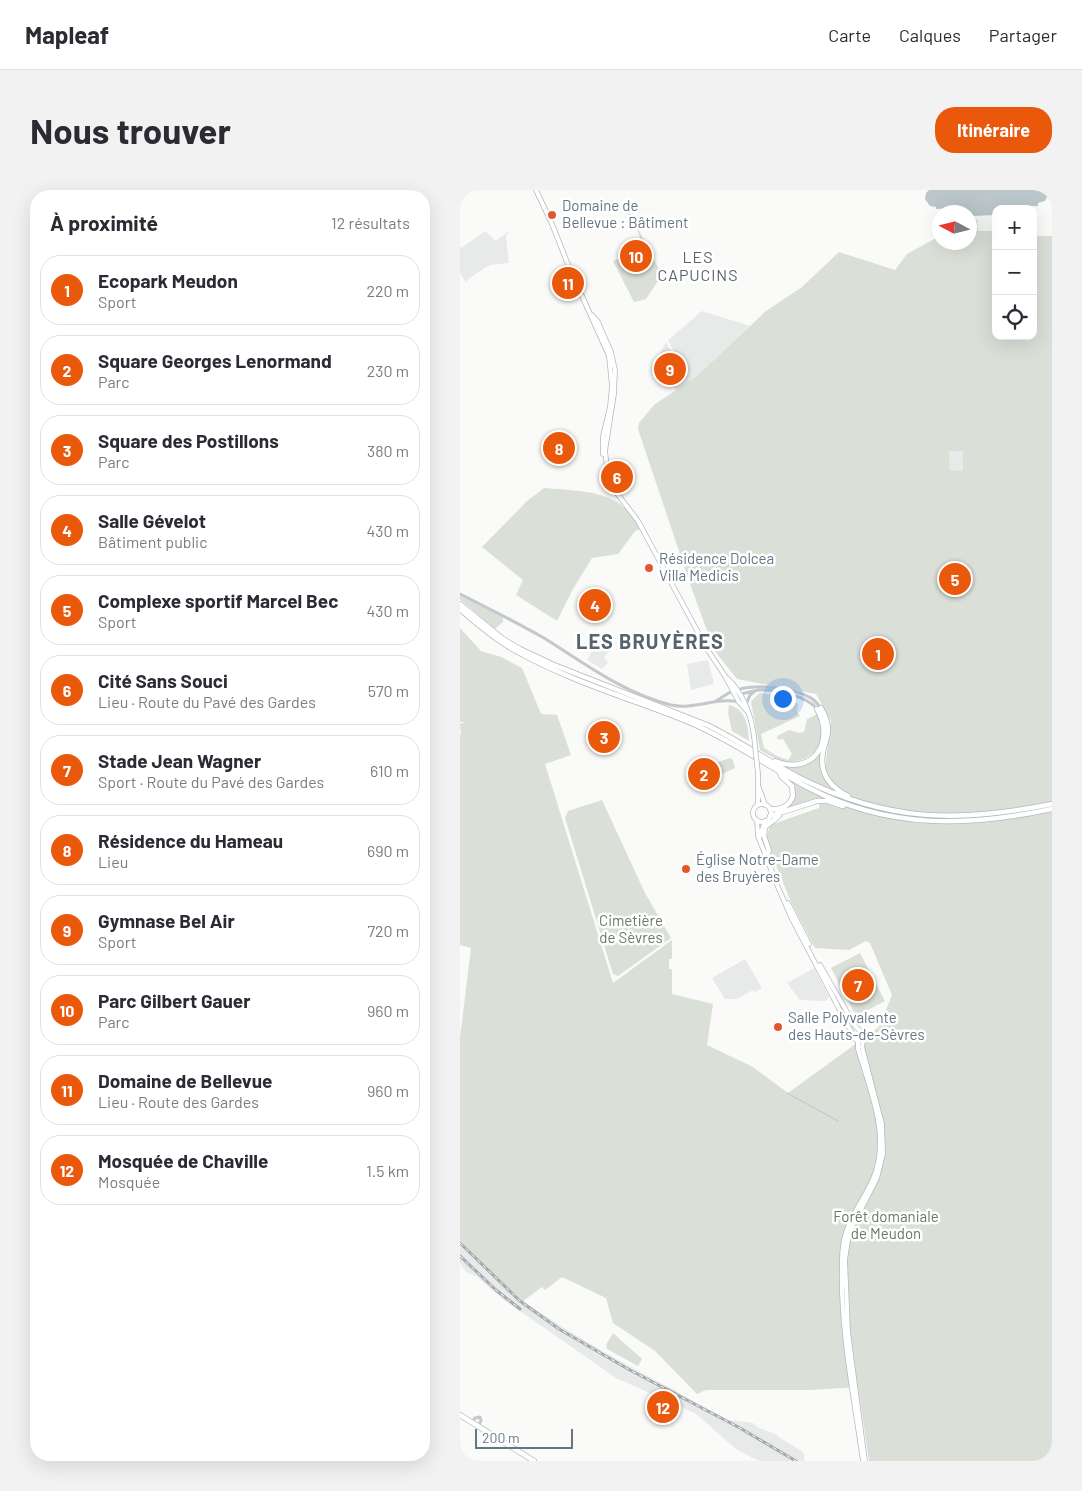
<!DOCTYPE html>
<html lang="fr">
<head>
<meta charset="utf-8">
<style>
  :root { --surface:#fff; --page:#f2f2f3; --text:#2b2b33; --muted:#7c7c81; --line:#e1e1e2; --accent:#ea580c }
  body { margin:0; font-family:Barlow,sans-serif; background:var(--page); color:var(--text) }
  .controls { position:absolute; right:15px; top:15px; display:grid; overflow:hidden; border-radius:10px; box-shadow:0 5px 20px #0002 }
  .controls button { width:45px; height:45px; display:grid; place-items:center; padding:0; border:0; border-bottom:1px solid var(--line); background:var(--surface); color:var(--text); font:25px sans-serif }
  .compass { position:absolute; left:472px; top:15px; width:45px; height:45px; border-radius:50%; background:var(--surface); box-shadow:0 5px 20px #0002; rotate:277deg }
  .scale { position:absolute; left:15px; bottom:12px; width:98px; box-sizing:border-box; padding-left:5px; border:2px solid #657683; border-top:0; font-size:14px; line-height:18px; white-space:nowrap; color:#657683; -webkit-text-stroke:4px #fff; paint-order:stroke }
  .you { position:absolute; left:322px; top:508px; width:18px; height:18px; margin:-12px; border:4px solid #fff; border-radius:50%; background:#1a73e8; box-shadow:0 0 0 8px #1a73e833 }
  .badge { display:grid; place-items:center; width:32px; height:32px; border-radius:50%; background:var(--accent); color:#fff; font-size:16px; font-weight:700 }
  .pin { position:absolute; translate:-50% -50%; border:2px solid #fff; box-shadow:0 1px 5px #0006 }
  .list { margin:0; padding:0; list-style:none }
  h2 { display:flex; justify-content:space-between; align-items:center; height:65px; margin:0; padding:0 20px; font-size:21px }
  h2 small { font-size:16px; font-weight:400; color:var(--muted) }
  .list li { display:grid; grid-template-columns:32px 1fr auto; gap:15px; align-items:center; box-sizing:border-box; height:70px; margin:0 10px 10px; padding:0 10px; border:1px solid var(--line); border-radius:20px }
  .list b { display:block; font-size:19px; white-space:nowrap }
  .list p { margin:0; font-size:16px; white-space:nowrap; color:var(--muted) }
  .list em { font-size:16px; font-style:normal; color:var(--muted) }
  .icon { flex:none; width:28px; height:28px; fill:none; stroke:currentColor; stroke-width:2; stroke-linecap:round; stroke-linejoin:round }
  .map { position:relative; flex:none; width:592px; height:1271px; overflow:hidden; border-radius:20px }
  header { display:flex; align-items:center; gap:30px; box-sizing:border-box; height:70px; padding:0 25px; background:var(--surface); border-bottom:1px solid var(--line) }
  header strong { font-size:24px }
  nav { display:flex; gap:28px; margin-inline-start:auto; font-size:18px }
  .intro { display:flex; align-items:center; justify-content:space-between; box-sizing:border-box; height:120px; padding:0 30px }
  h1 { margin:0; font-size:35px }
  .button { padding:12px 22px; border-radius:20px; background:var(--accent); color:#fff; font-size:18px; font-weight:700 }
  main { display:flex; gap:30px; padding:0 30px }
  aside { flex:1; background:var(--surface); border-radius:20px; box-shadow:0 5px 20px #0002 }
  .map>svg:first-child { display:block }
</style>
</head>
<body>
<header>
<strong>Mapleaf</strong>
<nav><a>Carte</a><a>Calques</a><a>Partager</a></nav>
</header>
<div class="intro"><h1>Nous trouver</h1><a class="button">Itinéraire</a></div>
<main>
<aside>
<h2>À proximité<small>12 résultats</small></h2>
<ul class="list">
<li><span class="badge">1</span><div><b>Ecopark Meudon</b><p>Sport</p></div><em>220 m</em></li>
<li><span class="badge">2</span><div><b>Square Georges Lenormand</b><p>Parc</p></div><em>230 m</em></li>
<li><span class="badge">3</span><div><b>Square des Postillons</b><p>Parc</p></div><em>380 m</em></li>
<li><span class="badge">4</span><div><b>Salle Gévelot</b><p>Bâtiment public</p></div><em>430 m</em></li>
<li><span class="badge">5</span><div><b>Complexe sportif Marcel Bec</b><p>Sport</p></div><em>430 m</em></li>
<li><span class="badge">6</span><div><b>Cité Sans Souci</b><p>Lieu · Route du Pavé des Gardes</p></div><em>570 m</em></li>
<li><span class="badge">7</span><div><b>Stade Jean Wagner</b><p>Sport · Route du Pavé des Gardes</p></div><em>610 m</em></li>
<li><span class="badge">8</span><div><b>Résidence du Hameau</b><p>Lieu</p></div><em>690 m</em></li>
<li><span class="badge">9</span><div><b>Gymnase Bel Air</b><p>Sport</p></div><em>720 m</em></li>
<li><span class="badge">10</span><div><b>Parc Gilbert Gauer</b><p>Parc</p></div><em>960 m</em></li>
<li><span class="badge">11</span><div><b>Domaine de Bellevue</b><p>Lieu · Route des Gardes</p></div><em>960 m</em></li>
<li><span class="badge">12</span><div><b>Mosquée de Chaville</b><p>Mosquée</p></div><em>1.5 km</em></li>
</ul>
</aside>
<div class="map">
<svg width="592" height="1271" viewBox="0 0 592 1271">
  <rect width="100%" height="100%" fill="#fafaf8"/>
  <path fill="#e8e9e9" d="M25 41 36 51 49 41 46 46 49 73 30 75V76L26 77 8 89 6 93 0 83V56L1 58Z
    M242 121 290 136 238 185 216 200 196 171 206 152 218 174 220 173 208 150Z
    M489 260 503 261V281L489 280Z
    M139 449H141L151 460 144 467 148 472 142 479 127 470Z
    M248 470 254 494 231 500 227 474Z
    M285 769 302 798 295 802 293 800 277 809H265L252 788Z
    M354 778 369 807 366 811 340 810 327 793Z
    M0 1050 30 1081 63 1111 104 1138 144 1162 268 1230 293 1233 297 1237 318 1245 317 1246 343 1262 345 1271H299L277 1260 235 1223 156 1188 44 1110 16 1086 6 1082 0 1073Z"/>
  <path fill="#dadfd7" fill-rule="evenodd" d="M169 21 202 85 186 109 174 112 153 71 158 69 160 65C167 61 172 52 181 51L177 39 166 22Z
    M511 29 517 30 518 41H536V146H573V43L575 46H592V1271H409L398 1197 350 1200H246L237 1204 195 1161 153 1133 146 1108 102 1087 85 1100 82 1097 63 1111 30 1081 0 1050V848L11 758 0 755V545L1 544 0 534 6 532H0V438L21 461 41 467 62 478 81 524 97 525 111 565 85 574 153 793 212 750V769H209V779H212V804L253 814 247 855 293 877 328 903 419 837 432 805 410 753 406 751 389 760 355 758 330 710 306 650 310 635 359 618 360 610 325 620C335 610 340 605 330 591L361 606 362 596 322 576C345 578 346 572 362 558L360 574 364 586 371 531 356 504 277 489 254 460 229 391 178 239 179 233 194 215 238 185 306 121 342 97 379 62 435 80 447 64 476 48 479 43 480 52H510V30ZM489 261H503V281L489 280Z
    M84 298C106 300 137 300 157 312 166 318 174 329 180 339L175 341 158 364 132 368 113 399 97 431 56 405 63 390 22 357 67 311Z
    M0 406 41 426 43 429V432L35 439 0 409Z
    M300 503 329 507 338 514 337 522 340 526 301 544 304 558 317 566 328 570 332 564 323 549 318 550 317 546 329 540 339 543 344 542 347 529 357 524 360 526C360 533 363 542 361 549 357 566 338 575 321 571 314 568 307 564 300 560L291 512 294 508Z
    M269 515C286 519 288 536 289 551L272 541 268 523Z
    M270 568 273 570 275 578 256 587 252 574Z
    M251 574 255 587 237 596 232 580Z
    M142 610 185 703 211 748 158 786 153 784 105 628 108 621Z
    M400 763 425 811 396 826 371 778Z
    M153 1143 182 1169 178 1176 147 1159 146 1155Z"/>
  <path fill="#bbc7cb" d="M469 0H587L588 5 585 11 578 13V16H561L560 19H536V25L510 26V22H494L493 18 476 19V17L470 16 465 9 466 3Z"/>
  <g fill="none" stroke-linecap="round" stroke-linejoin="round">
    <path stroke="#bbc7cb" stroke-width="1" d="M327 903 378 931"/>
    <g stroke="#b3babf" stroke-width="5.5">
      <path id="secondary" d="M76 0 92 34 109 77 149 166 152 196 150 217 143 246V264
        M132 125 138 132 151 162 155 180 154 204 145 261 149 293 178 331 247 459 265 486 279 512 287 521
        M267 488C283 503 291 525 294 546
        M298 584V615
        M299 598 305 615
        M293 623a9 9 0 1 1 18 0a9 9 0 1 1-18 0Z
        M297 630 298 646 318 697 331 727 395 849 398 851V859C410 901 432 948 412 991 402 1013 386 1031 383 1056 381 1071 382 1087 382 1102 384 1159 395 1215 403 1271
        M300 646 305 631
        M328 713 349 754
        M360 775 395 836 404 845 402 857 422 934 423 964 417 988 389 1043 385 1070 388 1142 405 1271"/>
    </g>
    <g stroke="#b5babe" stroke-width="6">
      <path id="primary" d="M0 1225 74 1271"/>
    </g>
    <g stroke="#b4b9bd" stroke-width="6">
      <path id="trunk" d="M0 414 43 449 60 459 94 475 247 535C280 551 309 572 340 588 427 632 498 633 592 614
        M0 419C18 435 37 451 58 462 112 492 172 509 229 532 271 550 309 577 349 598 428 639 507 637 592 619
        M361 518C365 525 368 531 368 540 368 547 364 555 363 562 359 583 370 597 388 606
        M315 571C352 586 376 553 357 519
        M310 619C321 620 329 617 333 606L332 596 322 587 320 583
        M310 626 357 611H368L383 616
        M306 666 309 661 304 646 305 637 319 626"/>
    </g>
    <path stroke="#c3c8cc" stroke-width="3" d="M0 404C28 418 56 432 84 448 124 473 165 504 211 515 234 520 256 507 279 512
      M277 500C296 494 332 497 349 507 354 509 357 513 361 518
      M280 504C286 503 293 501 299 500 316 499 347 506 357 519
      M256 511 272 501
      M286 515 290 505 295 501
      M12 1232 15 1228 20 1227 21 1231 18 1236"/>
    <use href="#secondary" stroke="#fff" stroke-width="4"/>
    <use href="#primary" stroke="#fff" stroke-width="4.5"/>
    <use href="#trunk" stroke="#fff" stroke-width="4.5"/>
    <g stroke="#a2aab0" stroke-width="3">
      <path id="rail" d="M0 1053 60 1111 99 1139 168 1179 280 1238 336 1271
        M0 1066 36 1100 60 1119"/>
    </g>
    <use href="#rail" stroke="#fff" stroke-width="1" stroke-dasharray="4" stroke-linecap="butt"/>
    <g stroke="#b3babf" stroke-width="5.5" stroke-linecap="butt">
      <path id="secondary-bridge" d="M294 546 298 584"/>
    </g>
    <use href="#secondary-bridge" stroke="#fff" stroke-width="4"/>
  </g>
  <g fill="#e4572e" stroke="#fff" stroke-width="2">
    <circle cx="92" cy="25" r="5"/>
    <circle cx="189" cy="378" r="5"/>
    <circle cx="226" cy="679" r="5"/>
    <circle cx="318" cy="837" r="5"/>
  </g>
  <g text-anchor="middle" stroke-width="5" stroke-linejoin="round" paint-order="stroke">
    <g font-size="15" fill="#657683" stroke="#fff" text-anchor="start">
      <text x="102" y="21">Domaine de<tspan x="102" dy="17">Bellevue : Bâtiment</tspan></text>
      <text x="199" y="374">Résidence Dolcea<tspan x="199" dy="17">Villa Medicis</tspan></text>
      <text x="236" y="675">Église Notre-Dame<tspan x="236" dy="17">des Bruyères</tspan></text>
      <text x="328" y="833">Salle Polyvalente<tspan x="328" dy="17">des Hauts-de-Sèvres</tspan></text>
    </g>
    <g font-size="15" fill="#687a64" stroke="#fff">
      <text x="171" y="736">Cimetière<tspan x="171" dy="17">de Sèvres</tspan></text>
      <text x="426" y="1032">Forêt domaniale<tspan x="426" dy="17">de Meudon</tspan></text>
    </g>
    <g font-size="16" letter-spacing="1" fill="#57646e" stroke="#fff">
      <text x="238" y="73">LES<tspan x="238" dy="18">CAPUCINS</tspan></text>
    </g>
    <g font-size="20" font-weight="bold" letter-spacing="1" fill="#57646e" stroke="#fff">
      <text x="190" y="459">LES BRUYÈRES</text>
    </g>
  </g>
</svg>
<div class="controls">
<button>+</button>
<button>−</button>
<button><svg class="icon" aria-label="locate" viewBox="0 0 24 24"><circle cx="12" cy="12" r="6"/><path d="M12 2v4M12 18v4M2 12h4M18 12h4"/></svg></button>
</div>
<svg class="compass" viewBox="-18 -18 36 36"><path d="M0-13l5 13h-10z" fill="#e53935"/><path d="M0 13l5-13h-10z" fill="#7c7c81"/></svg>
<div class="scale">200 m</div>
<div class="you"></div>
<div class="pin badge" style="left:418px;top:464px">1</div>
<div class="pin badge" style="left:244px;top:584px">2</div>
<div class="pin badge" style="left:144px;top:547px">3</div>
<div class="pin badge" style="left:135px;top:415px">4</div>
<div class="pin badge" style="left:495px;top:389px">5</div>
<div class="pin badge" style="left:157px;top:287px">6</div>
<div class="pin badge" style="left:398px;top:795px">7</div>
<div class="pin badge" style="left:99px;top:258px">8</div>
<div class="pin badge" style="left:210px;top:179px">9</div>
<div class="pin badge" style="left:176px;top:66px">10</div>
<div class="pin badge" style="left:108px;top:93px">11</div>
<div class="pin badge" style="left:203px;top:1217px">12</div>
</div>
</main>
</body>
</html>
